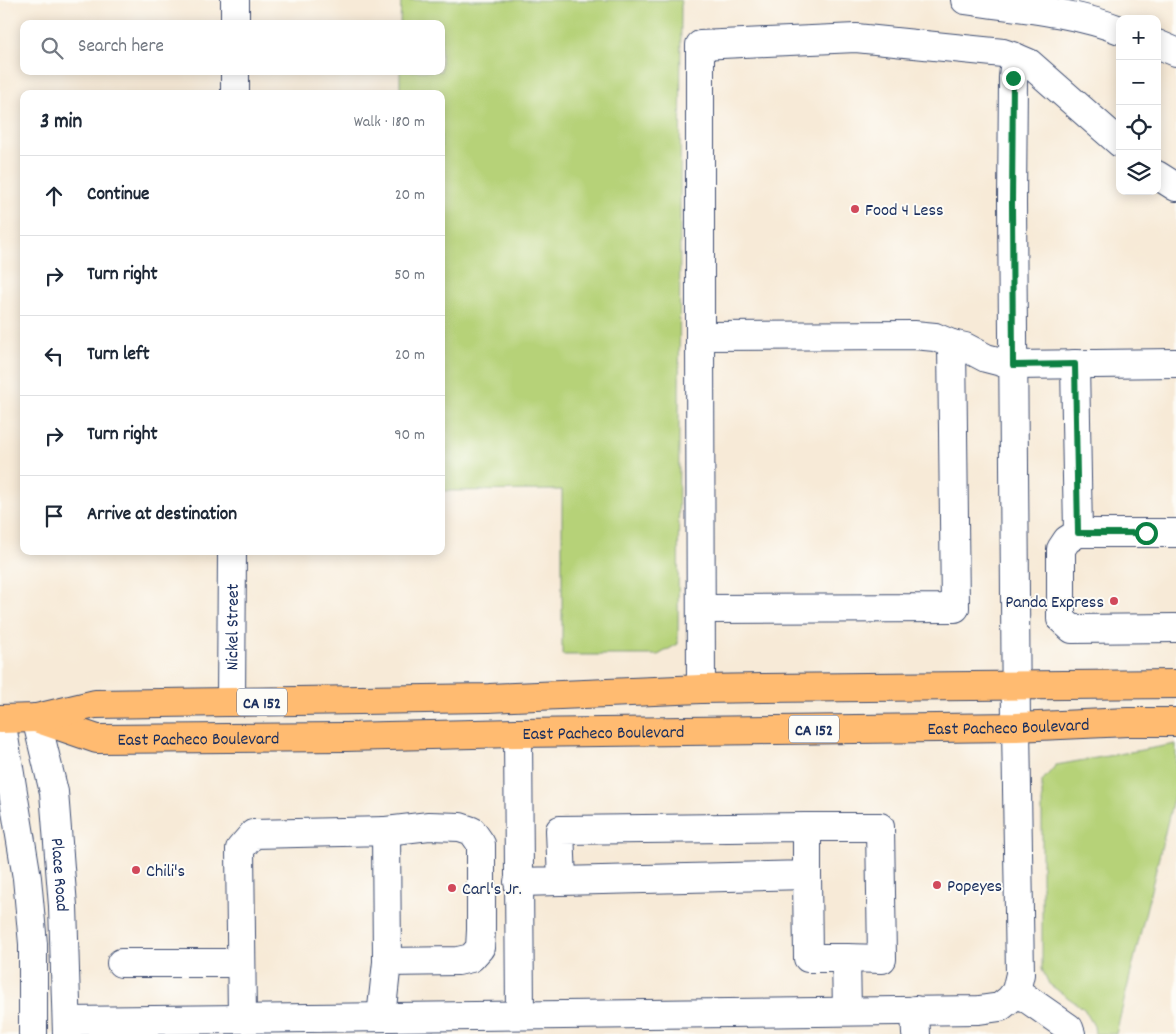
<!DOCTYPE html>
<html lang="en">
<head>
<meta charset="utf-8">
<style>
  :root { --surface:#fff; --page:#f2f2f3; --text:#1f2937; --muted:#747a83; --line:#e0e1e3 }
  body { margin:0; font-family:Dekko,sans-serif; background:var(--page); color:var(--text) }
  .controls { position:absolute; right:15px; top:15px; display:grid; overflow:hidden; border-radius:10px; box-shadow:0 2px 12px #0003 }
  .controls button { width:45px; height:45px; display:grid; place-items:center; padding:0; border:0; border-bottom:1px solid var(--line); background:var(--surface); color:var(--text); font:25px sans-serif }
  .stop { position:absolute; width:15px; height:15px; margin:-11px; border:4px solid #0b8043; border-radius:50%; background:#fff }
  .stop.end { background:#0b8043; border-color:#fff; box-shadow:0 1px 5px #0008 }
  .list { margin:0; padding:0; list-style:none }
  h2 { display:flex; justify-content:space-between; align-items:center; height:65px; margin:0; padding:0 20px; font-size:21px }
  h2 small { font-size:16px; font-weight:400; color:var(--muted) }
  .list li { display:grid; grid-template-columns:32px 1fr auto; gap:15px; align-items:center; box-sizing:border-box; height:80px; padding:0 20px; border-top:1px solid var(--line) }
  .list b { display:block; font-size:19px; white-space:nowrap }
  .list em { font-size:16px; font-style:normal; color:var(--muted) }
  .icon { flex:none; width:28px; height:28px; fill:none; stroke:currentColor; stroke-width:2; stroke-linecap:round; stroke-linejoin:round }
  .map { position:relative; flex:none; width:1176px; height:1034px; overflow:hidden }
  .search { position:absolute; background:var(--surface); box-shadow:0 2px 12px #0003; left:20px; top:20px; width:425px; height:55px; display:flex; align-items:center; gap:12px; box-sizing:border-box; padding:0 18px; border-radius:10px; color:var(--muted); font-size:19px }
  .panel { position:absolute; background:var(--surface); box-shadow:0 2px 12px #0003; left:20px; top:90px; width:425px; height:465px; border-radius:10px }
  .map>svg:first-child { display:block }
</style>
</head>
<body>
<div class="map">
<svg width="1176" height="1034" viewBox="0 0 1176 1034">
  <rect width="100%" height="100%" fill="#fdfcf7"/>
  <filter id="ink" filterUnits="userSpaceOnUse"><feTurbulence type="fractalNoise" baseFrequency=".02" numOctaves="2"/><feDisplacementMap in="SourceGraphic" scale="10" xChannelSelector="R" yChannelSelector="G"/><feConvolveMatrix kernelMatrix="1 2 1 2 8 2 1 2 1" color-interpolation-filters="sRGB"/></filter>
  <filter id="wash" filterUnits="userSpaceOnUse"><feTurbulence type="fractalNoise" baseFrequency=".0096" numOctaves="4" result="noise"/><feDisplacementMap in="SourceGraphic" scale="20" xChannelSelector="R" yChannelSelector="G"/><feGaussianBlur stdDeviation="1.12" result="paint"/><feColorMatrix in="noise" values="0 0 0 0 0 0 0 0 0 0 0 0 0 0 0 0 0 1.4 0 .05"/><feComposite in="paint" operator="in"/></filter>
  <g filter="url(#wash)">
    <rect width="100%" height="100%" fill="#f7ead7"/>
    <path fill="#b6d278" stroke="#68806b" d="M401 0H681L678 644 658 655H562V490L441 491V94H400V71H441V24H400Z
      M1176 744V787L1116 1034H1095L1094 1026 1084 1009 1049 984 1042 969V781L1056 765Z"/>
  </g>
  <g filter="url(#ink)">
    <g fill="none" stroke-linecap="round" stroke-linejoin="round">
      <g stroke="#3c4b70" stroke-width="30">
        <g id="minor">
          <path d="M965 0C1017 8 1071 11 1120 30"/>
          <path d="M235 24V0"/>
          <path d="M1157 44 1176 52"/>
          <path d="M1015 57 1029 63 1120 143"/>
          <path d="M235 94V71"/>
          <path d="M1157 175 1176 187"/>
          <path d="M1075 364 1078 533H1176"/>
          <path d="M1078 533 1067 540 1061 549V619L1072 629 1176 628"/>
          <path d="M702 609 955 608 952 344"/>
          <path d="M701 689 700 336 914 335 935 337 952 344 965 347 986 358 1013 365 1176 363"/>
          <path id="s1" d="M231 702 232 551"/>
          <path id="s2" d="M36 718 54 792 63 906 67 1034"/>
          <path d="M1 719 27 878 33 944V1034"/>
          <path d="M518 733 520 1015"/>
          <path d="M807 827H880L882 959 846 958 847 1011"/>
          <path d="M386 831 429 826 460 827 472 831 481 844V930L480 948 471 958 458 961 387 962"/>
          <path d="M807 875 808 958H846"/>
          <path d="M518 882 807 875V827L560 830 562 881"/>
          <path d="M121 963H240"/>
          <path d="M1016 991 1069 1028 1071 1034"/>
          <path d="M915 1010 916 1034"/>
          <path d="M242 1019 240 849 253 834 386 831 387 962 381 1017"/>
          <path d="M67 1021 979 1010 1000 1007 1010 999 1016 991 1020 974 1016 727 1012 203 1013 78 1015 57 1003 53 856 38 700 45V336"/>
        </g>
      </g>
      <g stroke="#3c4b70" stroke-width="30">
        <g id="highway">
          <path id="s3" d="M36 718 97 739 345 737 518 733 1016 727 1128 722H1176"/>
          <path d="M0 719 36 718 95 704 489 698 701 689 763 688 1176 684"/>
        </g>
      </g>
      <use href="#minor" stroke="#fff" stroke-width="28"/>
      <use href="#highway" stroke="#ffbb71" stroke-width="28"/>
    </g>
  </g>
  <g fill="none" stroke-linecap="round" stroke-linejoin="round" filter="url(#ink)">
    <path stroke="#0b8043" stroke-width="6" d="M1013 78 1012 203 1013 365 1075 364 1078 533H1146"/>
  </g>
  <g fill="#d1495b" stroke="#fdfcf7" stroke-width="2">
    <circle cx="855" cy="209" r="5"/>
    <circle cx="1114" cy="601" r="5"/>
    <circle cx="136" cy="870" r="5"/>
    <circle cx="937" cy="885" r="5"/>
    <circle cx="452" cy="888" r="5"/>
  </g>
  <g text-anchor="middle" stroke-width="4" stroke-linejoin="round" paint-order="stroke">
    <g fill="#fdfcf7" stroke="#5f6c8c" stroke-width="1">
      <rect x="237" y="688.5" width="50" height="27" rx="4"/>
      <rect x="789" y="715.5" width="50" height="27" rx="4"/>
    </g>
    <g font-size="16" font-weight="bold" fill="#1b2f5e">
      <text x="262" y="708">CA 152</text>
      <text x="814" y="735">CA 152</text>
    </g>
    <g font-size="18" fill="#1b2f5e" stroke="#fdfcf7" text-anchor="start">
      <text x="865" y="215">Food 4 Less</text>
      <text x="1104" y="607" text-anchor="end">Panda Express</text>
      <text x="146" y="876">Chili's</text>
      <text x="947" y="891">Popeyes</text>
      <text x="462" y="894">Carl's Jr.</text>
    </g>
    <g font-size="18" fill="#1b2f5e" stroke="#fdfcf7">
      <text dy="6" stroke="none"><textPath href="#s1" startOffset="75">Nickel Street</textPath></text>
      <text dy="6" stroke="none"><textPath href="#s3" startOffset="976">East Pacheco Boulevard</textPath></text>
      <text dy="6" stroke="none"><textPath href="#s3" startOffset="571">East Pacheco Boulevard</textPath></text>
      <text dy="6" stroke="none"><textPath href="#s3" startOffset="166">East Pacheco Boulevard</textPath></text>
      <text dy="6" stroke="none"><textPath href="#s2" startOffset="159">Place Road</textPath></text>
    </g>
  </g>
</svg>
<div class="controls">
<button>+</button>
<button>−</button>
<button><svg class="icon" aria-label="locate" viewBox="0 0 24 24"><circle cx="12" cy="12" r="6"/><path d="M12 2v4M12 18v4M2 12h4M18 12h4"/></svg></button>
<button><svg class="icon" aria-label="layers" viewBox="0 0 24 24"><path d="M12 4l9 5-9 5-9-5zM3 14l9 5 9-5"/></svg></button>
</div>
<div class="stop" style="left:1146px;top:533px"></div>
<div class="stop end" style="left:1013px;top:78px"></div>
<div class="search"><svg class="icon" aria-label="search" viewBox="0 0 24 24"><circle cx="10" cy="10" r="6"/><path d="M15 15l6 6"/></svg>Search here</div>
<section class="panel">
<h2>3 min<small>Walk · 180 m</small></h2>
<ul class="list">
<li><svg class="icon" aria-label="ahead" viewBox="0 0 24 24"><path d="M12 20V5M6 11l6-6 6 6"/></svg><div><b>Continue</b></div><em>20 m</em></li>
<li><svg class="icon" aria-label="right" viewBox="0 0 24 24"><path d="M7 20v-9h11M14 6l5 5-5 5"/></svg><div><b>Turn right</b></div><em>50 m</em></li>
<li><svg class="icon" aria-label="left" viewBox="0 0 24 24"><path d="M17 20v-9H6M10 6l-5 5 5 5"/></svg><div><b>Turn left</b></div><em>20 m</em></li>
<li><svg class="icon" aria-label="right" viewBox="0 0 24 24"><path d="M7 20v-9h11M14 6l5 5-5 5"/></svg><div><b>Turn right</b></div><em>90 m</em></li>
<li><svg class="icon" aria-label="arrive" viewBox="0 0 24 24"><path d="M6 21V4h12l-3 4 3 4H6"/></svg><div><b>Arrive at destination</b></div></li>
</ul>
</section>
</div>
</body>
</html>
